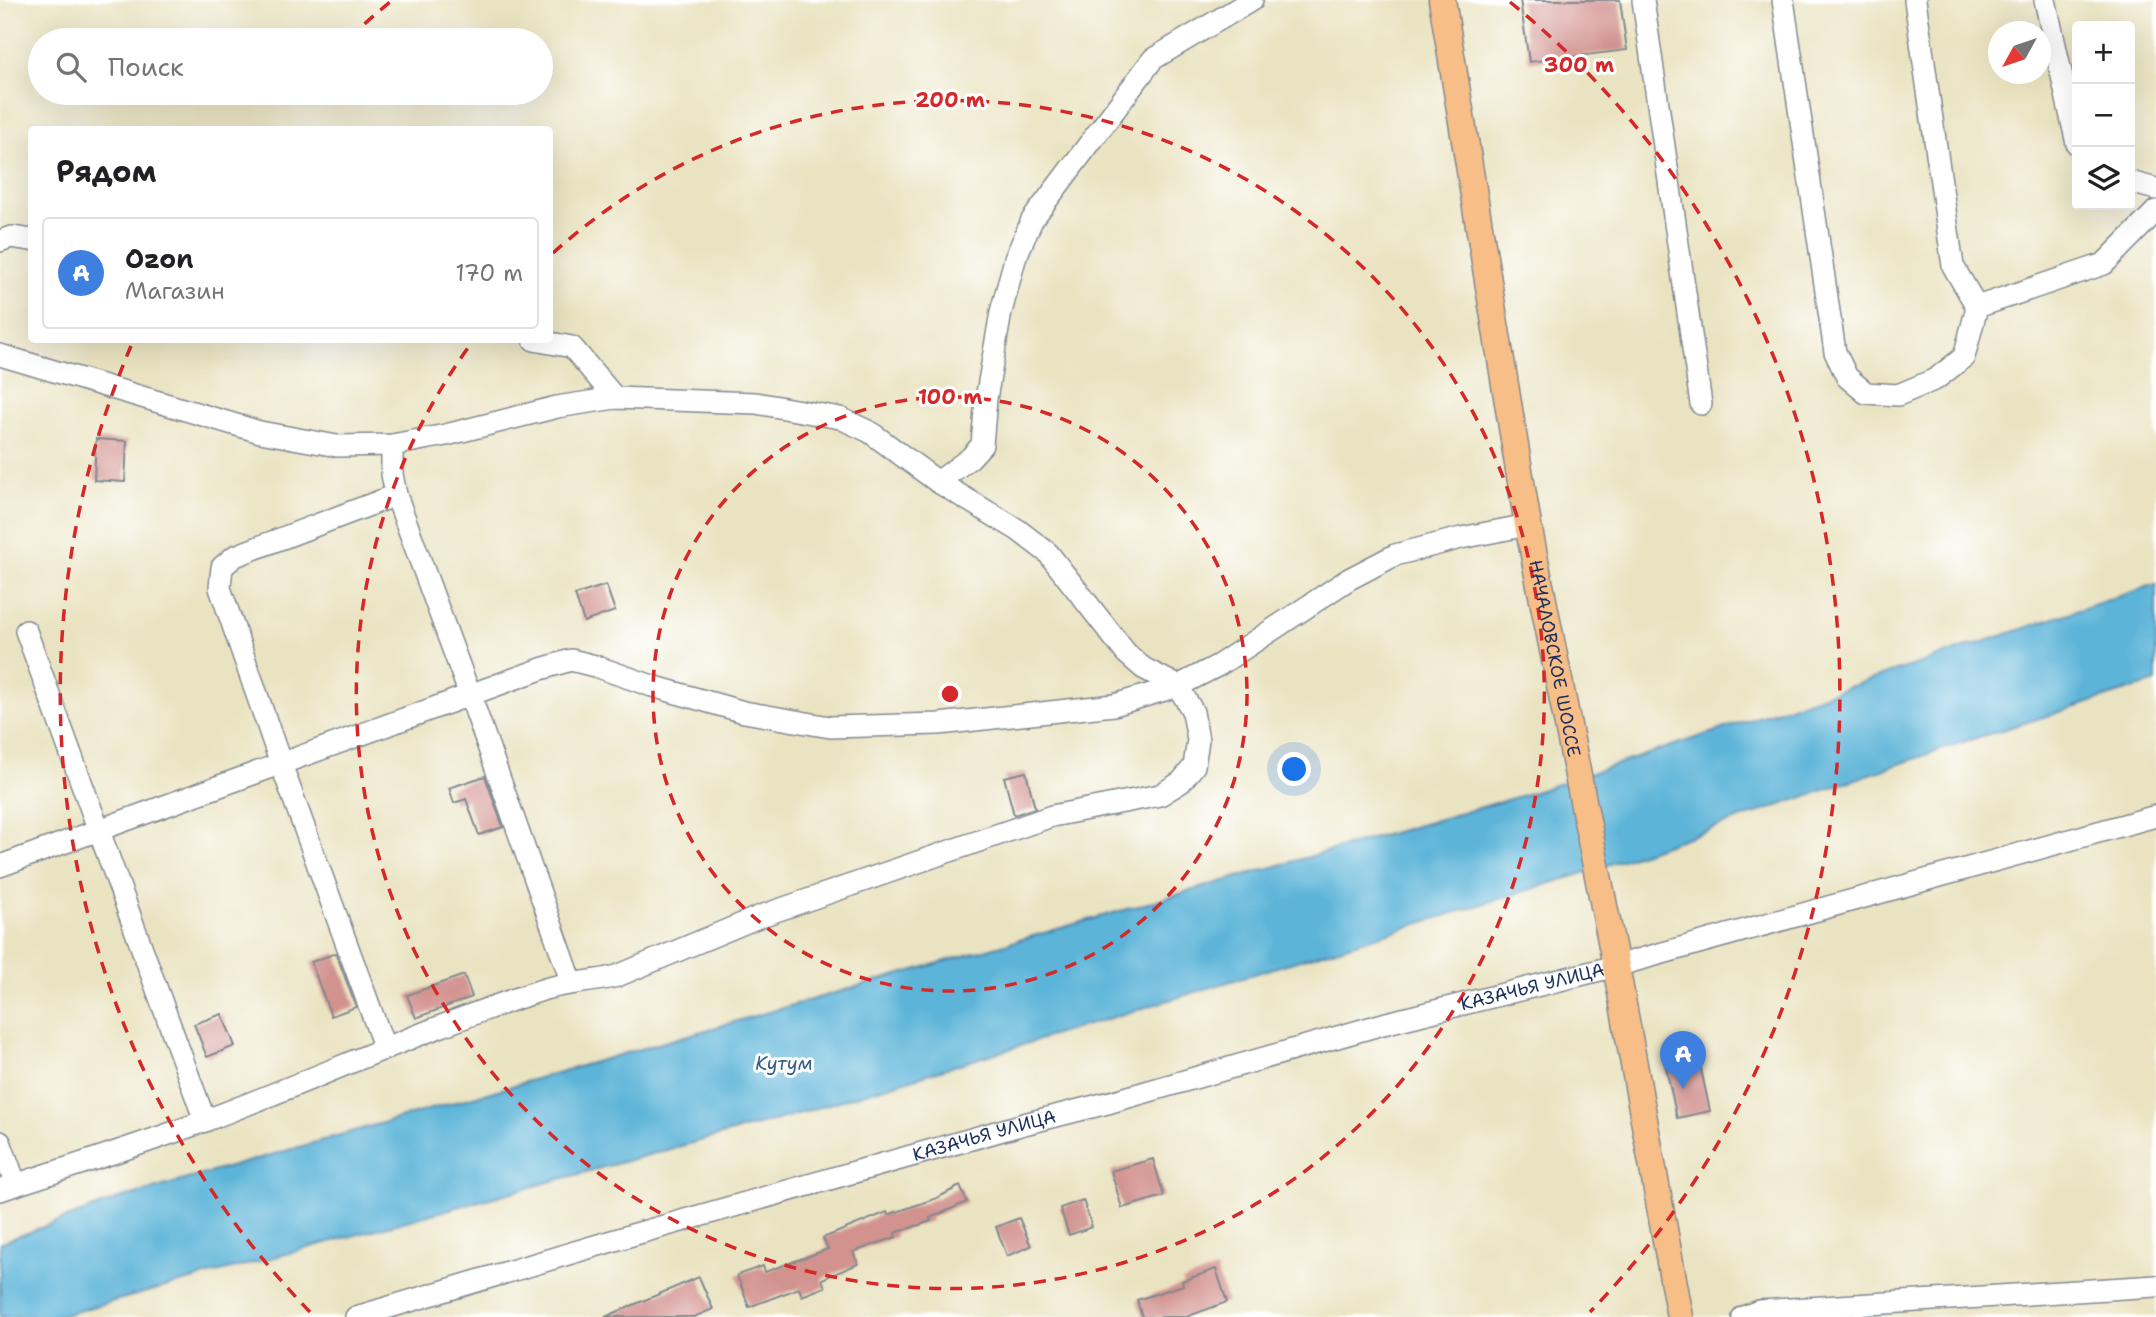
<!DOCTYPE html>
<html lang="ru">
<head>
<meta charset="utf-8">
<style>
  :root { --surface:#fff; --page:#f6f6f6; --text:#202124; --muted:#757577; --line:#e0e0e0; --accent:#b45309 }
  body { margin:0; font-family:"Shantell Sans",sans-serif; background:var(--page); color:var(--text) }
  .controls { position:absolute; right:21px; top:21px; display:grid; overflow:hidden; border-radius:7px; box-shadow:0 7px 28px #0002 }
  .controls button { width:63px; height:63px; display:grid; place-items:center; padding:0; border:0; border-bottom:2px solid var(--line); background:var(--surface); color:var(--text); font:35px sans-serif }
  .compass { position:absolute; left:1988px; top:21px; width:63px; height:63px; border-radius:50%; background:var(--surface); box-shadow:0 7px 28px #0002; rotate:230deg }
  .you { position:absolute; left:1295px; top:770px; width:24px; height:24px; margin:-18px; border:5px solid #fff; border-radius:50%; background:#1a73e8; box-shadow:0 0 0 10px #1a73e833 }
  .badge { display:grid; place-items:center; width:46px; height:46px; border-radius:50%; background:var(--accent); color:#fff; font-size:23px; font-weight:700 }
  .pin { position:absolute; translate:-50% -58px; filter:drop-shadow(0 2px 4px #0008) }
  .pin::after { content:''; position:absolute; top:37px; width:24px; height:21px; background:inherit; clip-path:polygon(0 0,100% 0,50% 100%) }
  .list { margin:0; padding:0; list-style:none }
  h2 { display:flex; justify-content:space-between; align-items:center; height:91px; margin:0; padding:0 28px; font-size:30px }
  h2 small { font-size:23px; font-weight:400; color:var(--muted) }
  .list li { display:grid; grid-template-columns:46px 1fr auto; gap:21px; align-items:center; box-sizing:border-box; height:112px; margin:0 14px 14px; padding:0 14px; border:2px solid var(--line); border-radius:7px }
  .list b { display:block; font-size:26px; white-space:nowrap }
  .list p { margin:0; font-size:23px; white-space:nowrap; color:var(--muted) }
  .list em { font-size:23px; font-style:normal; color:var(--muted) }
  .icon { flex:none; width:38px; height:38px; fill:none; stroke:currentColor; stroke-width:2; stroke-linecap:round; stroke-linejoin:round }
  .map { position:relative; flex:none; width:2156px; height:1317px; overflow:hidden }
  .search { position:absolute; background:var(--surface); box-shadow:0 7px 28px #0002; left:28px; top:28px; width:525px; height:77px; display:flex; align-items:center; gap:18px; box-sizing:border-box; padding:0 24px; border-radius:38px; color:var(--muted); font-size:26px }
  .panel { position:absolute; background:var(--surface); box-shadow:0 7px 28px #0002; left:28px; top:126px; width:525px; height:217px; border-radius:7px }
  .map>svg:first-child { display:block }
</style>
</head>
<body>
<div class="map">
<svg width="2156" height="1317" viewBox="0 0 2156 1317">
  <rect width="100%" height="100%" fill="#fff"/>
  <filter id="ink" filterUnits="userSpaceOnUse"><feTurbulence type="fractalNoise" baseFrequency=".0143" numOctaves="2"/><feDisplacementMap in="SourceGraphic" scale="14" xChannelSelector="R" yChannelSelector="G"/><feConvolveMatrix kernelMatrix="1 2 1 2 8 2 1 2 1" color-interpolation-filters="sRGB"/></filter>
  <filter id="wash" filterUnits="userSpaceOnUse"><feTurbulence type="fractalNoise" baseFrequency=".00686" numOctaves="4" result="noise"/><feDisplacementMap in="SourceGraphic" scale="28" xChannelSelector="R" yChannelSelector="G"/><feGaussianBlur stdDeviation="1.57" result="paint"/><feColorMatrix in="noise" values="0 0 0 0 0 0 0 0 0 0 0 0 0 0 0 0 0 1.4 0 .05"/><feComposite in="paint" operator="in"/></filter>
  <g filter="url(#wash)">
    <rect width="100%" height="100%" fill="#eae3c1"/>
    <path fill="#5bb4d8" stroke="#3b729b" stroke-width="2" d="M2156 584V682L1960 743 1581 874 787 1117 56 1317H0V1243L118 1199 1534 792Z"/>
    <g id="blocks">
      <path fill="#d2928e" d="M1520 0H1620L1627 50 1529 62Z
        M96 439 127 441 125 482 94 480Z
        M606 585 615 611 584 622 575 595Z
        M1026 772 1035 808 1014 815 1004 777Z
        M485 776 503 827 479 835 466 799 454 803 449 788Z
        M336 953 356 1007 331 1016 311 962Z
        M464 975 472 997 416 1018 407 995Z
        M222 1014 235 1046 207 1057 194 1024Z
        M1698 1055 1710 1111 1677 1118 1665 1063Z
        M1153 1159 1164 1196 1122 1208 1111 1171Z
        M960 1186 967 1202 930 1218 931 1221 895 1233 896 1237 853 1252 858 1264 822 1279 825 1287 802 1296 799 1288 749 1307 737 1275 763 1266 765 1272 828 1249 823 1238 887 1212 888 1215 937 1198Z
        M1083 1200 1092 1227 1069 1235 1060 1208Z
        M1019 1218 1031 1246 1007 1256 996 1227Z
        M1216 1269 1227 1302 1186 1317H1142L1137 1300 1183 1285 1182 1281Z
        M699 1277 713 1309 694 1317H605Z"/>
    </g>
  </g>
  <g filter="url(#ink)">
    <use href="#blocks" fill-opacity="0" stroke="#828990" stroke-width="2"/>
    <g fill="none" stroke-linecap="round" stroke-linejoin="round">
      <g stroke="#828990" stroke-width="24">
        <g id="minor">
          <path d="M1643 0 1701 404"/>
          <path d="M1783 0 1835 352 1847 377 1866 393 1898 395 1936 379 1964 357 1977 307 2104 264 2156 211"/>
          <path d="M1915 0 1953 266 1977 307"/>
          <path d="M2045 0 2077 144"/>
          <path d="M2130 182 2156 189"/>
          <path d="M0 241 11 237 32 240"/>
          <path d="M534 340 572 347 615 398"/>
          <path d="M0 355 260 432 337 446 392 445 446 435 557 407 615 398 756 403 840 418 870 432 938 482 1018 530 1048 553 1126 653 1143 668 1178 686 1193 712 1198 740 1194 766 1181 782 1160 795 1052 816 761 916 617 976C591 983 564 982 539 991 426 1028 318 1078 207 1120 139 1146 69 1167 0 1190"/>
          <path d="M392 445V474L396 495 470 695 572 983"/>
          <path d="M938 482 970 458 982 445 986 399 1001 312 1015 259 1032 220 1153 59 1252 0"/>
          <path d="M26 631 205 1121"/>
          <path d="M0 866 541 669 571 660 595 666 652 686 744 712 830 727 939 724 1114 705 1178 686 1219 665 1349 579 1395 555 1461 538 1528 525"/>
          <path d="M385 1049 281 764 220 588 222 567 235 556 396 495"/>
          <path d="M0 1142 16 1185"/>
          <path id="s1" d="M356 1317 632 1235 1024 1124 1111 1102 1383 1024 1616 966 2156 816"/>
          <path d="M1743 1317 1759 1311 2156 1286"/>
        </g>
      </g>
      <g stroke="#828990" stroke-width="29">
        <g id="major">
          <path id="s2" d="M1442 0 1528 525 1616 966 1680 1317"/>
        </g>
      </g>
      <use href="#minor" stroke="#fff" stroke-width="21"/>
      <use href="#major" stroke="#f7be87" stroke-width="26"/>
    </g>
  </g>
  <g fill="none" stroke="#d62828" stroke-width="3.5" stroke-dasharray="12 9">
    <circle cx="950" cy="694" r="297"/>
    <path d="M553 253A594 594 0 1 1 473 341"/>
    <path d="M310 1312A890 890 0 0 1 131 346M349 38A890 890 0 0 1 390 2M1510 2A890 890 0 0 1 1590 1312"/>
  </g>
  <g text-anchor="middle" stroke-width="6" stroke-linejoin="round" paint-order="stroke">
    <g font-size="18" fill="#1b2f5e" stroke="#fff">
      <text dy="6" stroke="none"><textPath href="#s2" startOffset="668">НАЧАЛОВСКОЕ ШОССЕ</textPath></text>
      <text dy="6" stroke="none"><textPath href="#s1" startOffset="1222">КАЗАЧЬЯ УЛИЦА</textPath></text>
      <text dy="6" stroke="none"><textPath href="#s1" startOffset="654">КАЗАЧЬЯ УЛИЦА</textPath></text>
    </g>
    <g font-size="19" font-style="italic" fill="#315e89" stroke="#fff">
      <text x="784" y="1070">Кутум</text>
    </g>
  </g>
  <circle cx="950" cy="694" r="10" fill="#d62828" stroke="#fff" stroke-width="3.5"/>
  <g font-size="21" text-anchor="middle" font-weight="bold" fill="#d62828" stroke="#fff" stroke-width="6" stroke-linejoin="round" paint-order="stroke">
    <text x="1579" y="72">300 m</text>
    <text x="950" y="107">200 m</text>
    <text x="950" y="404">100 m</text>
  </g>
</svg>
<div class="controls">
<button>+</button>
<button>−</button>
<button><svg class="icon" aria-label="layers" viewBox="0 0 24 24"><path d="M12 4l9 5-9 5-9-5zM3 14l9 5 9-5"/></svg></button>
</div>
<svg class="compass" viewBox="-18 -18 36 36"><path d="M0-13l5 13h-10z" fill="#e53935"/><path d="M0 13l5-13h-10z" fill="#757577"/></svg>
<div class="you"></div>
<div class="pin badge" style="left:1683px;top:1089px;background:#3f7fe0">A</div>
<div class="search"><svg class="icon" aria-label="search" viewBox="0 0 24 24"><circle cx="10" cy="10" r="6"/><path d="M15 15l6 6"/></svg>Поиск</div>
<section class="panel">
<h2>Рядом<small></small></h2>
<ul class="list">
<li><span class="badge" style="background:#3f7fe0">A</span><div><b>Ozon</b><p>Магазин</p></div><em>170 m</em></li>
</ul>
</section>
</div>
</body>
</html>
